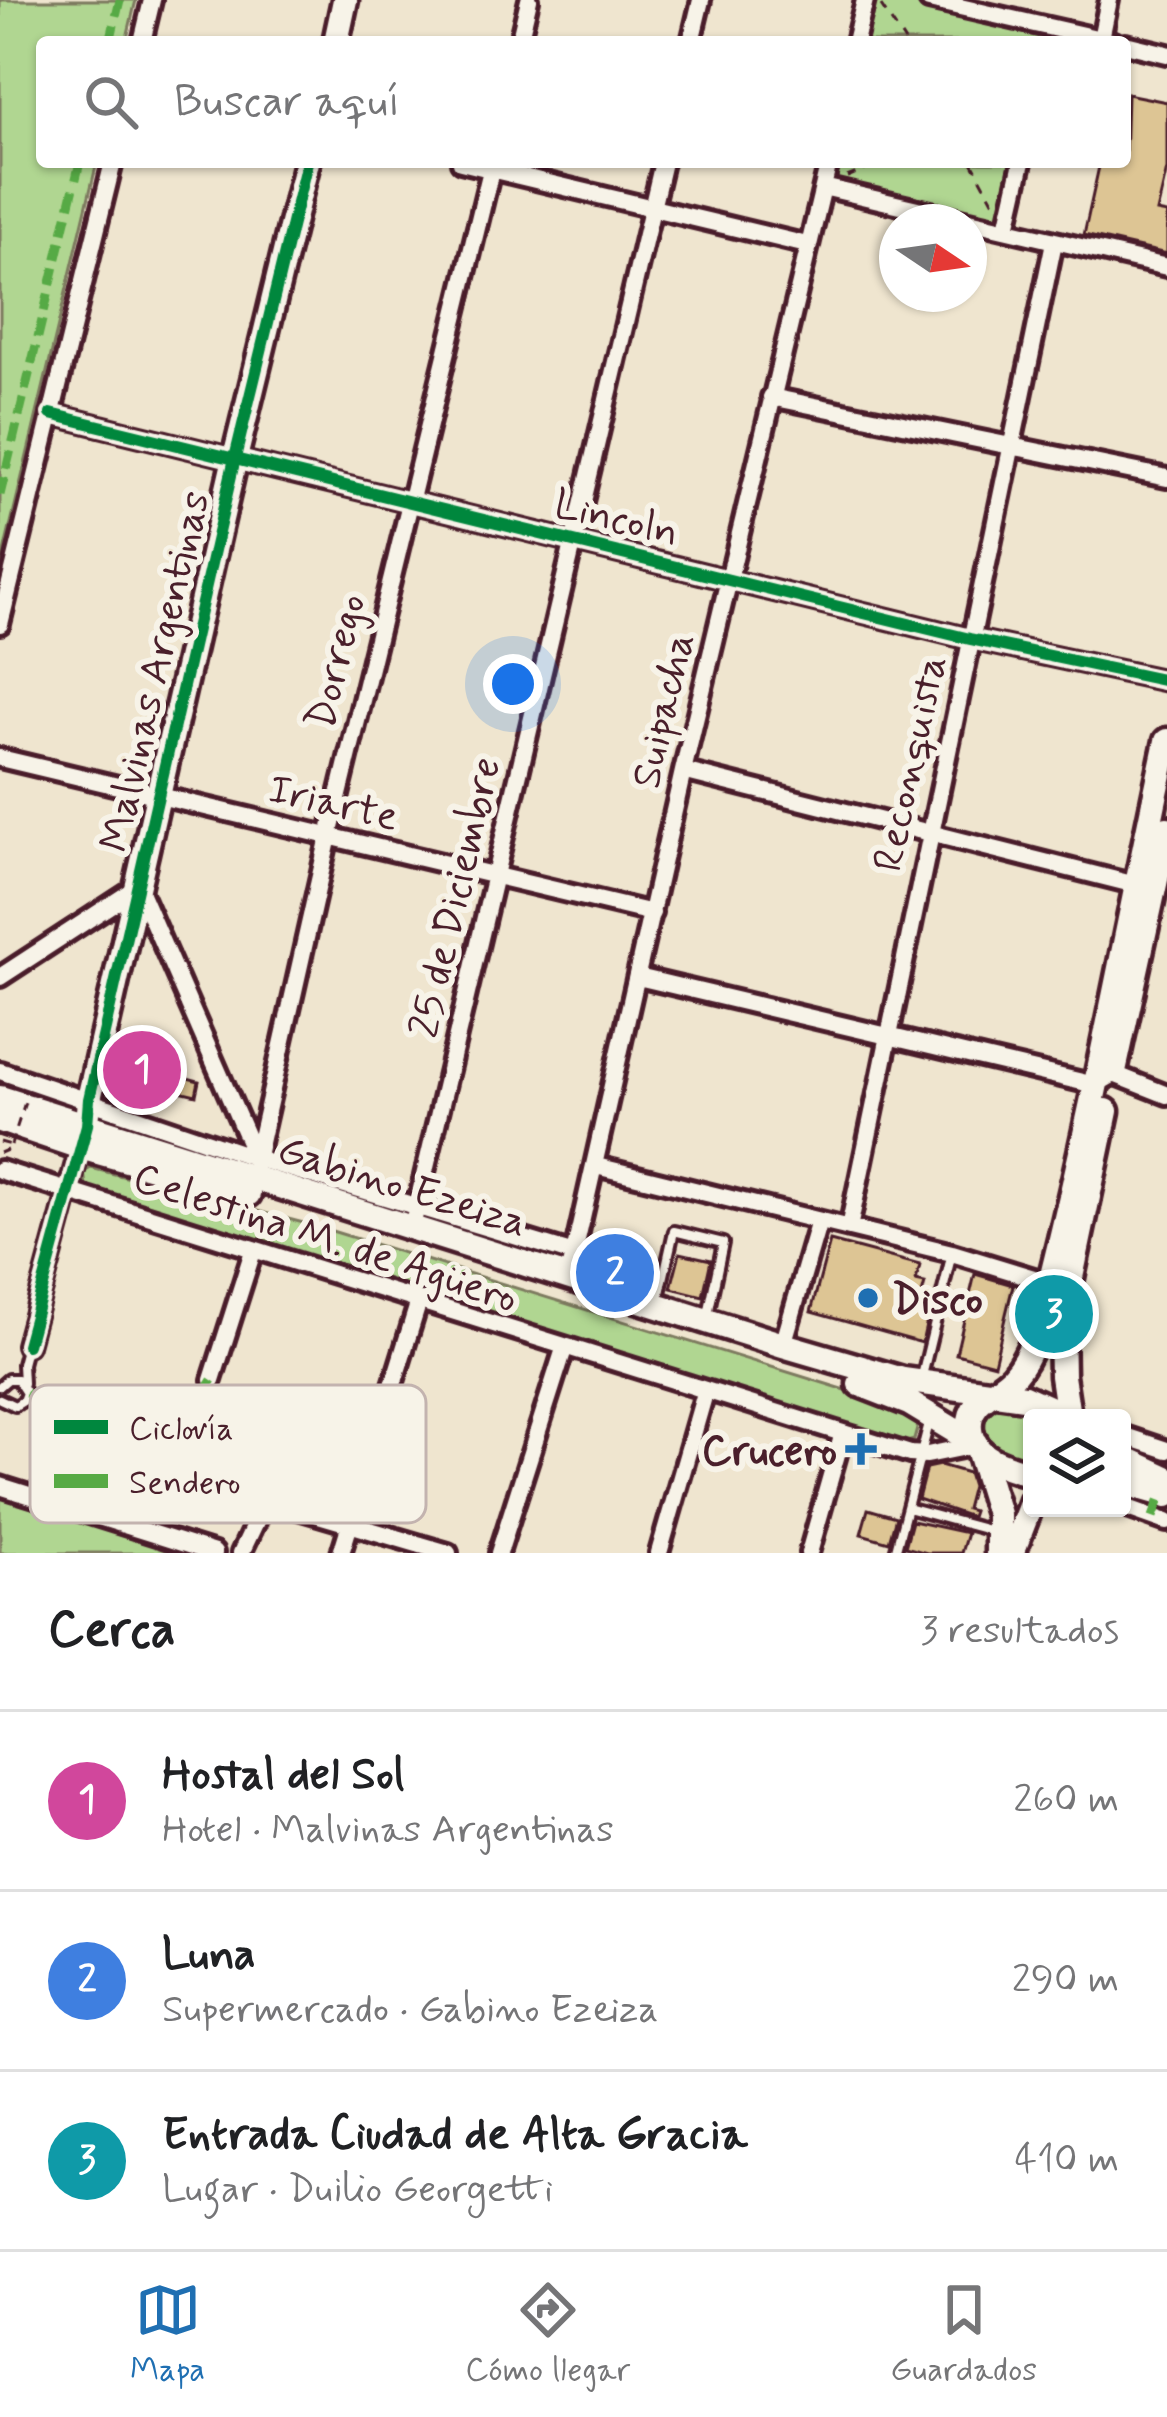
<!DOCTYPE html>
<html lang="es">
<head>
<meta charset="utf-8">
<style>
  :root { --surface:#fff; --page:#f6f6f6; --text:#202124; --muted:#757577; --line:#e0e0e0; --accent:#1f6fb2 }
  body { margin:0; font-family:Mynerve,sans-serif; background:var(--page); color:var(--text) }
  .controls { position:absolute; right:36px; bottom:36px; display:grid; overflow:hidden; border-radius:12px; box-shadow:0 3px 9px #0004 }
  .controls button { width:108px; height:108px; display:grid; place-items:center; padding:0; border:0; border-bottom:3px solid var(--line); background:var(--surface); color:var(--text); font:60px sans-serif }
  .compass { position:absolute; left:879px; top:204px; width:108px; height:108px; border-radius:50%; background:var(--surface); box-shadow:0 3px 9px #0004; rotate:103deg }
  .you { position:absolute; left:513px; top:684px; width:42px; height:42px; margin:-30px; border:9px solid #fff; border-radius:50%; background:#1a73e8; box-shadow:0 0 0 18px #1a73e833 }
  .badge { display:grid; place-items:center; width:78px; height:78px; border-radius:50%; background:var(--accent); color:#fff; font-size:39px; font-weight:700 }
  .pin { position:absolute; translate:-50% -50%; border:6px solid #fff; box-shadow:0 3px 12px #0006 }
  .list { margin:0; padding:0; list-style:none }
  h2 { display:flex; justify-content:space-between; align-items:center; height:156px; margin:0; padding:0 48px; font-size:51px }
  h2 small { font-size:39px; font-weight:400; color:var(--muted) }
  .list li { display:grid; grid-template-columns:78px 1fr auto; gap:36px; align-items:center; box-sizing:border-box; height:180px; padding:0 48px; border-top:3px solid var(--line) }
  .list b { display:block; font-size:45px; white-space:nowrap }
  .list p { margin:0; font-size:39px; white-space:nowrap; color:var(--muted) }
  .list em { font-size:39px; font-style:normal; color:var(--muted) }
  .icon { flex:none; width:66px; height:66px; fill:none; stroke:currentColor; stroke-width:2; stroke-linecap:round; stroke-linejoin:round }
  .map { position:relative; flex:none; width:1167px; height:1553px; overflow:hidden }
  .search { position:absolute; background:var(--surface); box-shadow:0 3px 9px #0004; left:36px; right:36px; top:36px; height:132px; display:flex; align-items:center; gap:30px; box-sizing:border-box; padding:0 42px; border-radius:12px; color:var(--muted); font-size:45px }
  .sheet { height:696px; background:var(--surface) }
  nav { display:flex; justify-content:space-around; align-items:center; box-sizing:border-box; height:168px; border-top:3px solid var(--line); background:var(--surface); font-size:33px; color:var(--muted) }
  nav a { display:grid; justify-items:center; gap:6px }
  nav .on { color:var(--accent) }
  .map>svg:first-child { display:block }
</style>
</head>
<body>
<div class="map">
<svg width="1167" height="1553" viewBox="0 0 1167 1553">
  <rect width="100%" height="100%" fill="#efe5cf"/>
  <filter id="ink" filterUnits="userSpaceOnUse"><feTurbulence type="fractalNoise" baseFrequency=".00833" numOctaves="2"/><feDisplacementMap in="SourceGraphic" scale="24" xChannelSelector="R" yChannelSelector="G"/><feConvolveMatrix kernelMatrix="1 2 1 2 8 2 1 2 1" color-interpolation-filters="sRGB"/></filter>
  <g filter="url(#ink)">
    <path fill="#b0d691" stroke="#7d7a5e" stroke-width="3" d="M0 0H136L126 42H42V162H97L0 569Z
      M865 0H929L1052 27 1049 42H855Z
      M829 162H1022L1007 228 823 187Z
      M91 1168 319 1227 862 1395 891 1406 918 1425 914 1440 903 1443 86 1186 84 1172Z
      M1000 1403 1058 1418H1032V1463L999 1451 983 1438 980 1421 990 1407Z
      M0 1495 184 1553H0Z"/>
    <path fill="#ddc594" stroke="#4a1f2b" stroke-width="3" d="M1127 94 1167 102V169L1157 212 1167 214V254L1084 235 1100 162H1125Z
      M118 1046 176 1059 172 1074 199 1081 196 1095 111 1075Z
      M830 1241 920 1265 916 1281 925 1283 917 1313 928 1316 922 1343 811 1312Z
      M680 1253 711 1260 703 1296 671 1288Z
      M975 1274 1013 1285 994 1364 956 1354Z
      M940 1465 968 1473 972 1486 966 1509 973 1511 971 1517 918 1499 926 1468Z
      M868 1509 896 1517 889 1542 861 1534Z
      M912 1521 967 1533 961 1553H927L905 1547Z"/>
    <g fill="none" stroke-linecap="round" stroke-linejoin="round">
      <g stroke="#4a1f2b" stroke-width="16">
        <path id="lane" d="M658 1302 674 1231 723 1243 707 1319
          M922 1376 952 1253
          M23 1383 22 1364 27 1345
          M0 1386 8 1379H17L26 1393 23 1401 15 1406 0 1399
          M907 1508 992 1531
          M895 1553 929 1423"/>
      </g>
      <g stroke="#4a1f2b" stroke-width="26">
        <path id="street" d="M929 0 1114 42
          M1101 39 1109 0
          M142 42 152 0
          M519 42 529 0
          M691 42 701 0
          M855 42 865 0
          M1125 44 1167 54
          M461 162 807 245
          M823 187 1167 267
          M1007 228 1022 162
          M771 397 1167 478
          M51 414 970 639 1167 681
          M0 624 113 162
          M0 758 652 913
          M683 771 1136 885
          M0 977 138 887 256 1158
          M638 977 1095 1085 1114 1074 1167 1095
          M0 1071 256 1158 574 1254
          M596 1166 952 1253 1050 1283
          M0 1170 910 1454 927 1455 976 1445
          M252 1178 329 836 493 162
          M412 1227 663 162
          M849 1228 1054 242
          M569 1276 683 771 829 162
          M27 1345 83 1137
          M783 1345 819 1221
          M212 1380 253 1251
          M1122 1435 1167 1450
          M0 1486 214 1553
          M1122 1506 1167 1522
          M241 1553 259 1515 271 1501 448 1553
          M341 1553 418 1304
          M499 1553 564 1349
          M659 1553 705 1393
          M809 1553 843 1433"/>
      </g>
      <g stroke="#4a1f2b" stroke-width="33">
        <path id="secondary" d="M336 42 345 0
          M1114 1071 1167 829
          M0 1098 783 1345 903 1380 1024 1397 1071 1418
          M0 1120 80 1147 248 1194
          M87 1125 89 1099 235 458 307 162
          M860 1384 909 1403 975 1443
          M1068 1416 1062 1376 1061 1325 1106 1111
          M978 1449 998 1514V1553
          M1122 1457 1167 1478
          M1032 1474C1009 1468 972 1459 970 1429 967 1399 997 1394 1013 1376 1035 1351 1042 1315 1050 1284 1095 1105 1128 922 1167 741
          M1122 1482 1167 1495
          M1012 1553 1032 1501"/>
      </g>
      <path stroke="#4a1f2b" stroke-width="3" stroke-dasharray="9 9" stroke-linecap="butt" d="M881 6 905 42
        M972 162 997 208
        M847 177 884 162
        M0 1142 11 1145
        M0 1153 7 1150"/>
      <use href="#lane" stroke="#f7f3e8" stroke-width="8"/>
      <use href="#street" stroke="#f7f3e8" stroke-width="16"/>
      <use href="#secondary" stroke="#f7f3e8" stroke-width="24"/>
      <path stroke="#4a1f2b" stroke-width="3" stroke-dasharray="9 9" stroke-linecap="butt" d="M11 1145 29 1090"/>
      <path stroke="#57aa44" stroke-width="9" stroke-dasharray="18 9" stroke-linecap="butt" d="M110 42 120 0
        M0 495 80 162
        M26 1393 57 1407 75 1405 116 1416 153 1437 169 1440 177 1435 212 1380
        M1153 1517 1162 1493"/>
      <g stroke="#f7f3e8" stroke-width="20">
        <path id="cycleway" d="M51 414 970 639 1167 681
          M27 1345 87 1125 89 1099 235 458 307 162"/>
      </g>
      <use href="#cycleway" stroke="#00873e" stroke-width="12"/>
    </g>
  </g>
  <g fill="#1f6fb2" stroke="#f7f3e8" stroke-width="4.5">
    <circle cx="868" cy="1298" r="12"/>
    <path d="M855 1431h12v12h12v12h-12v12h-12v-12h-12v-12h12z"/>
  </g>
  <g text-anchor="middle" stroke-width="12" stroke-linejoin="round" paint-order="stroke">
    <g font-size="42" fill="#4a1f2b" stroke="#f7f3e8">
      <text transform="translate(617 516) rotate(14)" y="15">Lincoln</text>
      <text transform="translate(334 661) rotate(-76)" y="15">Dorrego</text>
      <text transform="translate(153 671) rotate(-77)" y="15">Malvinas Argentinas</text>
      <text transform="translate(661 710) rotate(-77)" y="15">Suipacha</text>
      <text transform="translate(908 763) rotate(-78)" y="15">Reconquista</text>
      <text transform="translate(334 801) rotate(13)" y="15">Iriarte</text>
      <text transform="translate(453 897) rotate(-77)" y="15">25 de Diciembre</text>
      <text transform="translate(403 1184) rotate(17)" y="15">Gabino Ezeiza</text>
      <text transform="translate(326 1236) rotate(18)" y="15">Celestina M. de Agüero</text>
    </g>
    <g font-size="42" font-weight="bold" fill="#4a1f2b" stroke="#f7f3e8" text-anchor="start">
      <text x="892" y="1313">Disco</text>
      <text x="837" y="1464" text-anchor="end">Crucero</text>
    </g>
  </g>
  <rect x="30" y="1385" width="396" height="138" rx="18" fill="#f7f3e8" stroke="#c3b3af" stroke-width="3"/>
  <rect x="54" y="1420" width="54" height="14" fill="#00873e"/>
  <rect x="54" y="1474" width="54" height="14" fill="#57aa44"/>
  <g font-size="33" fill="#4a1f2b">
    <text x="129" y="1439">Ciclovía</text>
    <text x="129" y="1493">Sendero</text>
  </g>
</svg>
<div class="controls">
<button><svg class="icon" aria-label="layers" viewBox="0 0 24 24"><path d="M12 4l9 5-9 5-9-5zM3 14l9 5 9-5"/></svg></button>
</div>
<svg class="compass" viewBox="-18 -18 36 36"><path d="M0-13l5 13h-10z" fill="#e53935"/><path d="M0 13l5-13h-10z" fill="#757577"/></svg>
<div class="you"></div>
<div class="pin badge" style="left:142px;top:1070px;background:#d1479c">1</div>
<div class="pin badge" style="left:615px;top:1273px;background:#3f7fe0">2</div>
<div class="pin badge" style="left:1054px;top:1314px;background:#0f9aa8">3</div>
<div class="search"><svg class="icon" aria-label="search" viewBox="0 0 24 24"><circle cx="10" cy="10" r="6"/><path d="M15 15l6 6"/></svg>Buscar aquí</div>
</div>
<section class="sheet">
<h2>Cerca<small>3 resultados</small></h2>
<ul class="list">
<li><span class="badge" style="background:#d1479c">1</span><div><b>Hostal del Sol</b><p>Hotel · Malvinas Argentinas</p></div><em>260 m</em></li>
<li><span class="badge" style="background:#3f7fe0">2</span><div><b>Luna</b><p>Supermercado · Gabino Ezeiza</p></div><em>290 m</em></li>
<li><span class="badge" style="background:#0f9aa8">3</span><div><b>Entrada Ciudad de Alta Gracia</b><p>Lugar · Duilio Georgetti</p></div><em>410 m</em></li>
</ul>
</section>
<nav>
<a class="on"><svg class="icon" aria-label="map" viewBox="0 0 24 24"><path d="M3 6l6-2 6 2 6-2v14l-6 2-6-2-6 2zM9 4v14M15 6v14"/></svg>Mapa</a>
<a><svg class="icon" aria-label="directions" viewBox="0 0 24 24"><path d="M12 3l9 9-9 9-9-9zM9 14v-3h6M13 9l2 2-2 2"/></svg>Cómo llegar</a>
<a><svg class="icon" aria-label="saved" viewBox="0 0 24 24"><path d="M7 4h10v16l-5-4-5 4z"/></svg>Guardados</a>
</nav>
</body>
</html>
